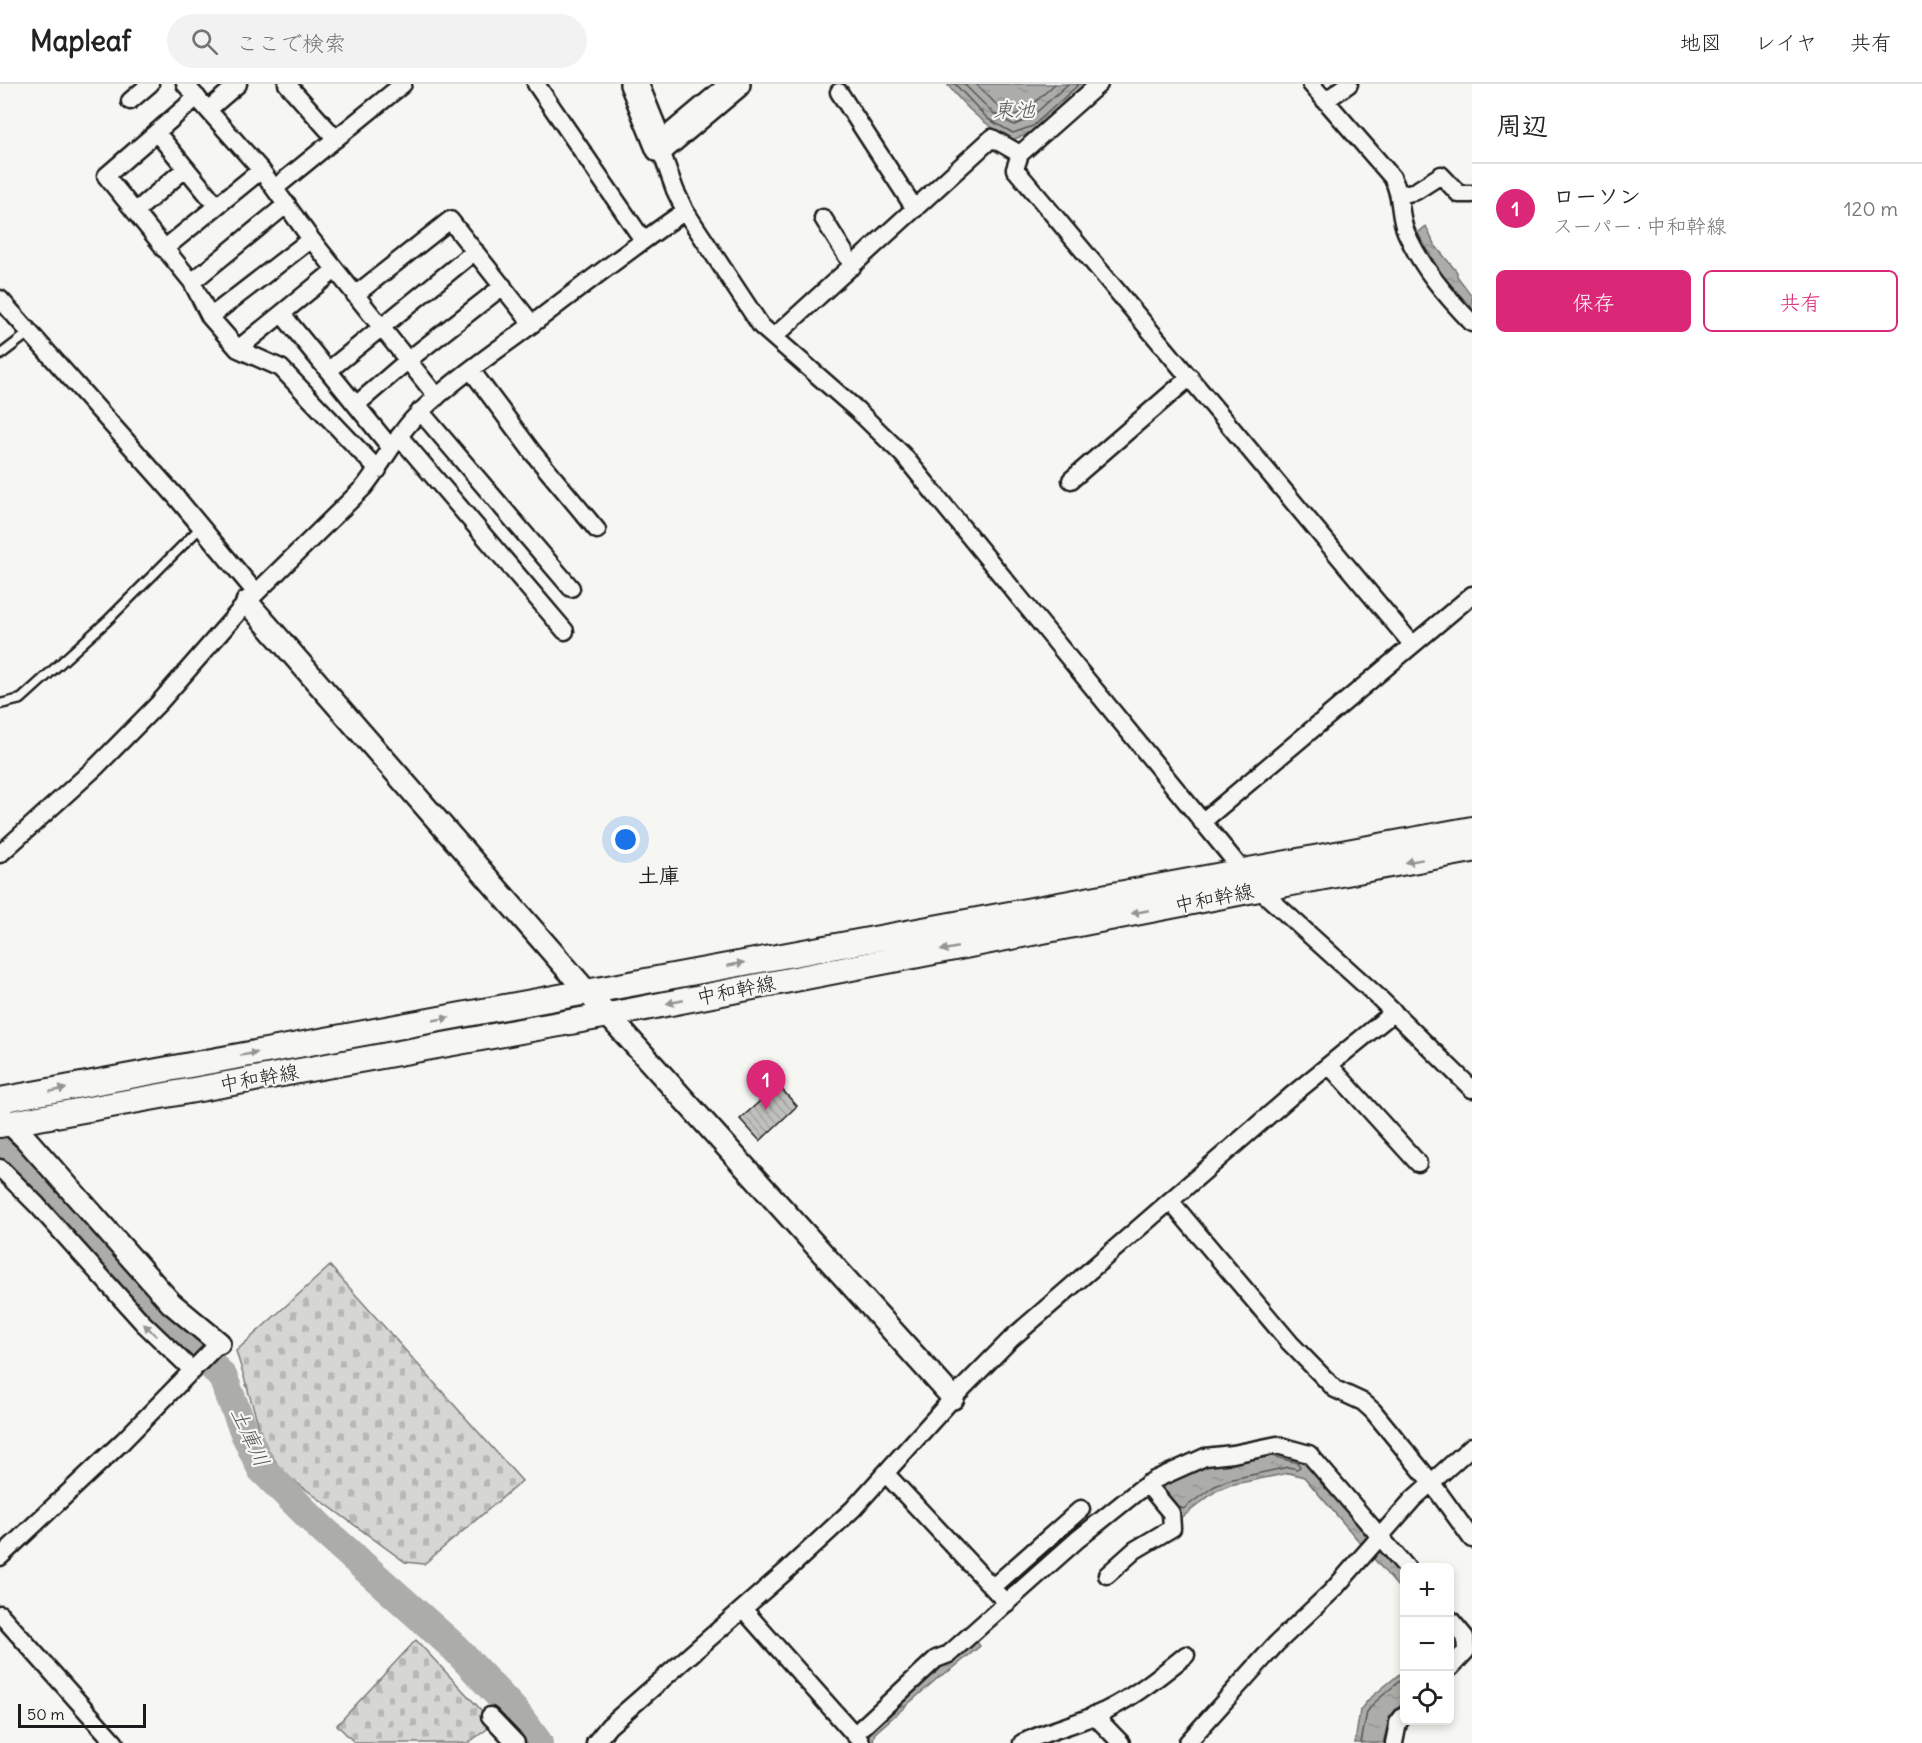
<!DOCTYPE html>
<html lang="ja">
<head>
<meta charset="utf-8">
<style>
  :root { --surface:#fff; --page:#f2f2f2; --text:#222; --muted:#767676; --line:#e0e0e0; --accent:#db2777 }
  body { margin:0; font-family:Delius,"Klee One",sans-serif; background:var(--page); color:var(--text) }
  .controls { position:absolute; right:18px; bottom:18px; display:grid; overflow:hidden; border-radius:9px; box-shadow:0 3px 9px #0003 }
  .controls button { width:54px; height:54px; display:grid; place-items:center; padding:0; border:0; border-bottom:2px solid var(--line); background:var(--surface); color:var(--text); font:30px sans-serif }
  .scale { position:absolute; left:18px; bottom:15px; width:128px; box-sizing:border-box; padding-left:6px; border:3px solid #1c1c1c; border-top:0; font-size:16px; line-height:21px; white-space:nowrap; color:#1c1c1c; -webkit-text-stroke:4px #f6f6f2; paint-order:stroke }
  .you { position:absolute; left:626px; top:756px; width:21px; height:21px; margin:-15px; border:4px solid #fff; border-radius:50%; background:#1a73e8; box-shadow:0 0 0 9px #1a73e833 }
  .badge { display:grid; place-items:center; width:39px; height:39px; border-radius:50%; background:var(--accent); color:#fff; font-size:20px; font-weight:700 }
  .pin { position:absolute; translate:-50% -50px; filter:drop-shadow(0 2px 3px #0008) }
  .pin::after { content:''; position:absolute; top:32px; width:21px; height:18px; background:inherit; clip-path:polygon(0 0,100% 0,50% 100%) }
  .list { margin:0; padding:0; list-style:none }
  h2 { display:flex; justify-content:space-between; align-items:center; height:78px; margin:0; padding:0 24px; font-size:26px }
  h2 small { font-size:20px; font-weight:400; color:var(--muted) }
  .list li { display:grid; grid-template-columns:39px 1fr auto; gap:18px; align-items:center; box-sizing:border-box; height:90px; padding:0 24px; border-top:2px solid var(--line) }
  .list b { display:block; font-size:22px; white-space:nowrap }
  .list p { margin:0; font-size:20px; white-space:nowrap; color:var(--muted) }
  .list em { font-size:20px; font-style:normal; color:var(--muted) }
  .actions { display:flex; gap:12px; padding:18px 24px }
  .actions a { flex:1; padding:14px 0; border:2px solid var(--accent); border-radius:9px; text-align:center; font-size:21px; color:var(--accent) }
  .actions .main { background:var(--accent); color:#fff }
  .icon { flex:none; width:33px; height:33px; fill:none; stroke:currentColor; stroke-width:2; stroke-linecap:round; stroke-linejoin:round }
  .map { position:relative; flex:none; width:1472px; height:1659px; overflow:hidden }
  header { display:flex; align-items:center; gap:36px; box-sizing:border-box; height:84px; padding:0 30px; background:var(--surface); border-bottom:2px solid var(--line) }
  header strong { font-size:28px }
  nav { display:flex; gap:33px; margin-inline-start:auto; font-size:21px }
  .search { width:420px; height:54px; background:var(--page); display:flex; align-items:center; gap:15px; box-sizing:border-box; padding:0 21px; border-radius:33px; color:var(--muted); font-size:22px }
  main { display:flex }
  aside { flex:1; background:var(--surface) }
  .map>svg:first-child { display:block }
</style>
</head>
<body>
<header>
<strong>Mapleaf</strong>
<div class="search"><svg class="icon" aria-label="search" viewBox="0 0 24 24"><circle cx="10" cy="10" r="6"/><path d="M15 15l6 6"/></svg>ここで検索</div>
<nav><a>地図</a><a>レイヤ</a><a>共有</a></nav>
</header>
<main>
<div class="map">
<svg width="1472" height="1659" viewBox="0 0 1472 1659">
  <defs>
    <pattern id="cemetery-stones" width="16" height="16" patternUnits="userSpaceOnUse" patternTransform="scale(1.5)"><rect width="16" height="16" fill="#d6d6d2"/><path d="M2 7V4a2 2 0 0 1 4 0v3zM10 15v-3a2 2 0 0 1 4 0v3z" fill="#b7b7b4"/></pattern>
    <pattern id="water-ripples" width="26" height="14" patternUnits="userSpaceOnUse" patternTransform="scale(1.5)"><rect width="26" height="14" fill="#acaca9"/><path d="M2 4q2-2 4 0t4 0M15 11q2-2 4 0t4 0" fill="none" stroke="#939391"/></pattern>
    <pattern id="building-back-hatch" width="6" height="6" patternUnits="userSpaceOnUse" patternTransform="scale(1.5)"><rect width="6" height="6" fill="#c0c0bd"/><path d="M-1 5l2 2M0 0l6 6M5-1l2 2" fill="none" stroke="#a4a4a2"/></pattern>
  </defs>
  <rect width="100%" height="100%" fill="#f6f6f2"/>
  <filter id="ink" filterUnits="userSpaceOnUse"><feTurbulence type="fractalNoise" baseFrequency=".0167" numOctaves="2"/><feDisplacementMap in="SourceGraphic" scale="12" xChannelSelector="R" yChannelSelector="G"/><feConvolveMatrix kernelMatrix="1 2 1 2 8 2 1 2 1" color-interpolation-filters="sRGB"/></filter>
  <g filter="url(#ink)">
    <path fill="url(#cemetery-stones)" stroke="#797977" stroke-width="1.5" d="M330 1182 522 1397 424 1480 405 1478 282 1388 264 1359 236 1267Z
      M416 1556 494 1640 468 1659H355L337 1641Z"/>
    <path fill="url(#water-ripples)" stroke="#727271" stroke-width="1.5" d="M947 0H1088L1036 47 1012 56C983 39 968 27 947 0Z
      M1426 142 1434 160 1457 188V192L1472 212V225L1442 191 1418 149Z
      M1270 1366 1301 1373 1312 1381 1404 1492V1510L1304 1393 1289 1389 1230 1401 1216 1407 1181 1434 1160 1411 1159 1404 1191 1388 1207 1376Z
      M975 1555 980 1562 951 1586 940 1592 875 1649 873 1656 876 1659H870L864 1652 937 1580Z
      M1404 1586V1616L1390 1632 1383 1659H1355L1360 1626 1368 1616Z"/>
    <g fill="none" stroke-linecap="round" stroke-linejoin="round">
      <path stroke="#565654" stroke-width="1.5" d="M955 0 988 35 1013 49 1033 42 1079 0
        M964 0 993 29 1014 41 1029 35 1068 0
        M976 0 998 22 1015 31 1025 27 1055 0
        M1178 1422 1183 1425 1213 1403 1228 1396 1288 1383 1297 1385 1300 1383 1298 1379 1272 1372
        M1361 1659 1367 1628 1373 1620 1404 1593"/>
      <path stroke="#acaca9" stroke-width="30" d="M0 1060 107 1174 200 1267 223 1294 245 1349 262 1385 323 1446 454 1563 515 1628 538 1659"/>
    </g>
    <path fill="url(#building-back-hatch)" stroke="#1c1c1c" stroke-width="1.5" d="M778 1001 797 1022 760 1057 740 1035Z"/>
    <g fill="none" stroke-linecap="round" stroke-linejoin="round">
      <g stroke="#1c1c1c" stroke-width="13">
        <path id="service" d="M0 271 30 248
          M0 620 21 615 107 537 201 443"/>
      </g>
      <g stroke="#1c1c1c" stroke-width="21">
        <path id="minor" d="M185 0 261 86 311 155 437 313
          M287 0 336 55
          M536 0 643 156
          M1099 0 1020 70 1015 85 1412 560
          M1311 0 1392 93C1403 113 1398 129 1406 148 1421 183 1446 212 1472 239
          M839 8 915 125
          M197 13 106 92 192 198 210 233 238 265 281 284 378 386
          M130 17 150 0
          M1325 17 1349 0
          M209 25 238 0
          M157 49 217 122
          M660 64 675 106 685 127 761 242 857 326 903 371 1242 786 1259 805 1377 912 1472 1005
          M275 104 403 0
          M1400 111 1416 107 1441 91 1459 110H1472
          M135 128 186 84
          M823 134 853 182
          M164 165 261 86
          M192 198 287 120
          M355 211 450 136 532 240
          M0 215 177 414 256 509
          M282 230 391 364
          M210 233 311 155
          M774 253 992 54 1020 70
          M238 265 335 186
          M329 286 475 167
          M471 286 533 369 597 446
          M356 321 407 277 503 202
          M420 327 571 504
          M399 352 565 547
          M1071 396 1190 293
          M1202 738 1472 511
          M0 770 97 682 159 619 247 518 364 403C384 378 398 348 422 326 453 297 489 272 523 247 577 206 630 165 685 127
          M1329 981 1418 1079
          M0 1084 37 1121 143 1239 193 1287
          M1171 1118 1290 1259 1335 1305 1363 1318 1373 1327 1431 1398 1472 1455
          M886 1390 1007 1519
          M0 1473 123 1357 219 1259
          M1107 1491 1135 1466 1172 1444 1171 1429 1147 1400
          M993 1503 1081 1425
          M743 1525 861 1658
          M0 1530 115 1659
          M1450 1535 1465 1553 1466 1567 1450 1584
          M1094 1631 1121 1659
          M490 1632 516 1659
          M855 1650 936 1575 949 1570 1078 1455 1139 1406 1154 1396 1205 1373 1233 1370 1277 1361 1309 1370 1407 1484
          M595 1659 609 1642 785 1488 853 1425 953 1314 1012 1254 1291 1012 1394 928
          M1022 1659C1049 1646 1078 1640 1105 1627 1135 1612 1160 1592 1186 1571
          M1187 1659 1276 1560 1333 1506 1413 1415 1472 1362
          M1394 1659 1398 1639 1404 1631"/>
      </g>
      <g stroke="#1c1c1c" stroke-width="26">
        <path id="tertiary" d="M247 518 587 908 953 1314
          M0 1030 25 1054 171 1219 219 1259"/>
      </g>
      <g stroke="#1c1c1c" stroke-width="28">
        <path id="secondary" d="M0 1016 1472 745
          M0 1041 609 931 1259 805 1472 766"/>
      </g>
      <g stroke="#1c1c1c" stroke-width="32">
        <path id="trunk" d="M634 0 660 64 736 0"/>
      </g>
      <use href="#service" stroke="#f6f6f2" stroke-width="8"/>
      <use href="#minor" stroke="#f6f6f2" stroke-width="16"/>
      <use href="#tertiary" stroke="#f6f6f2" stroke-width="21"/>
      <use href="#secondary" stroke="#f6f6f2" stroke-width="24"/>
      <use href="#trunk" stroke="#f6f6f2" stroke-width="27"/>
    </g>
    <defs><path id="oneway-solid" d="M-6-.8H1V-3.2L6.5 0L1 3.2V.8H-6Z" transform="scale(1.5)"/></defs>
    <g fill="#949492">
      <use href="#oneway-solid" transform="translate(1414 777) rotate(170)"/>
      <use href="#oneway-solid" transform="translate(1140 828) rotate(169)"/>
      <use href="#oneway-solid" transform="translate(949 865) rotate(169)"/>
      <use href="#oneway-solid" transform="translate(736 880) rotate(-11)"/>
      <use href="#oneway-solid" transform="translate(675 918) rotate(169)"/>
      <use href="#oneway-solid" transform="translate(441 935) rotate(-10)"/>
      <use href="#oneway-solid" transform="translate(249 970) rotate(-10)"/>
      <use href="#oneway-solid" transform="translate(58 1006) rotate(-10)"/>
      <use href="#oneway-solid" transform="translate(150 1246) rotate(-136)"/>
    </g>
  </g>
  <g text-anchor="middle" stroke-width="4.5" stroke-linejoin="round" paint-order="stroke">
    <g font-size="20" fill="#1c1c1c" stroke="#f6f6f2">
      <text transform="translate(1214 814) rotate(-11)" y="7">中和幹線</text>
      <text transform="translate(736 906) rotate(-11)" y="7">中和幹線</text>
      <text transform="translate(259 994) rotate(-10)" y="7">中和幹線</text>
    </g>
    <g font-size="21" font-style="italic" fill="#565654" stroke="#f6f6f2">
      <text x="1014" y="33">東池</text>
      <text transform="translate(250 1353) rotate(65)" y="7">土庫川</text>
    </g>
    <g font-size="21" font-weight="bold" fill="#1c1c1c" stroke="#f6f6f2">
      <text x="659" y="799">土庫</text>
    </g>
  </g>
</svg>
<div class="controls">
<button>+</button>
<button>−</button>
<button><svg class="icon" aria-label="locate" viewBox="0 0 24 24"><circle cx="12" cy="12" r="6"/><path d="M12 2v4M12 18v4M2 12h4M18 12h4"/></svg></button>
</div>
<div class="scale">50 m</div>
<div class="you"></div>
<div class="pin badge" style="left:766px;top:1026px">1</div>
</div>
<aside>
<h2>周辺<small></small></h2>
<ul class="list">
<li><span class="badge">1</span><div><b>ローソン</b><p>スーパー · 中和幹線</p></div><em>120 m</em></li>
</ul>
<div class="actions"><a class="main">保存</a><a>共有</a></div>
</aside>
</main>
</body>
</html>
